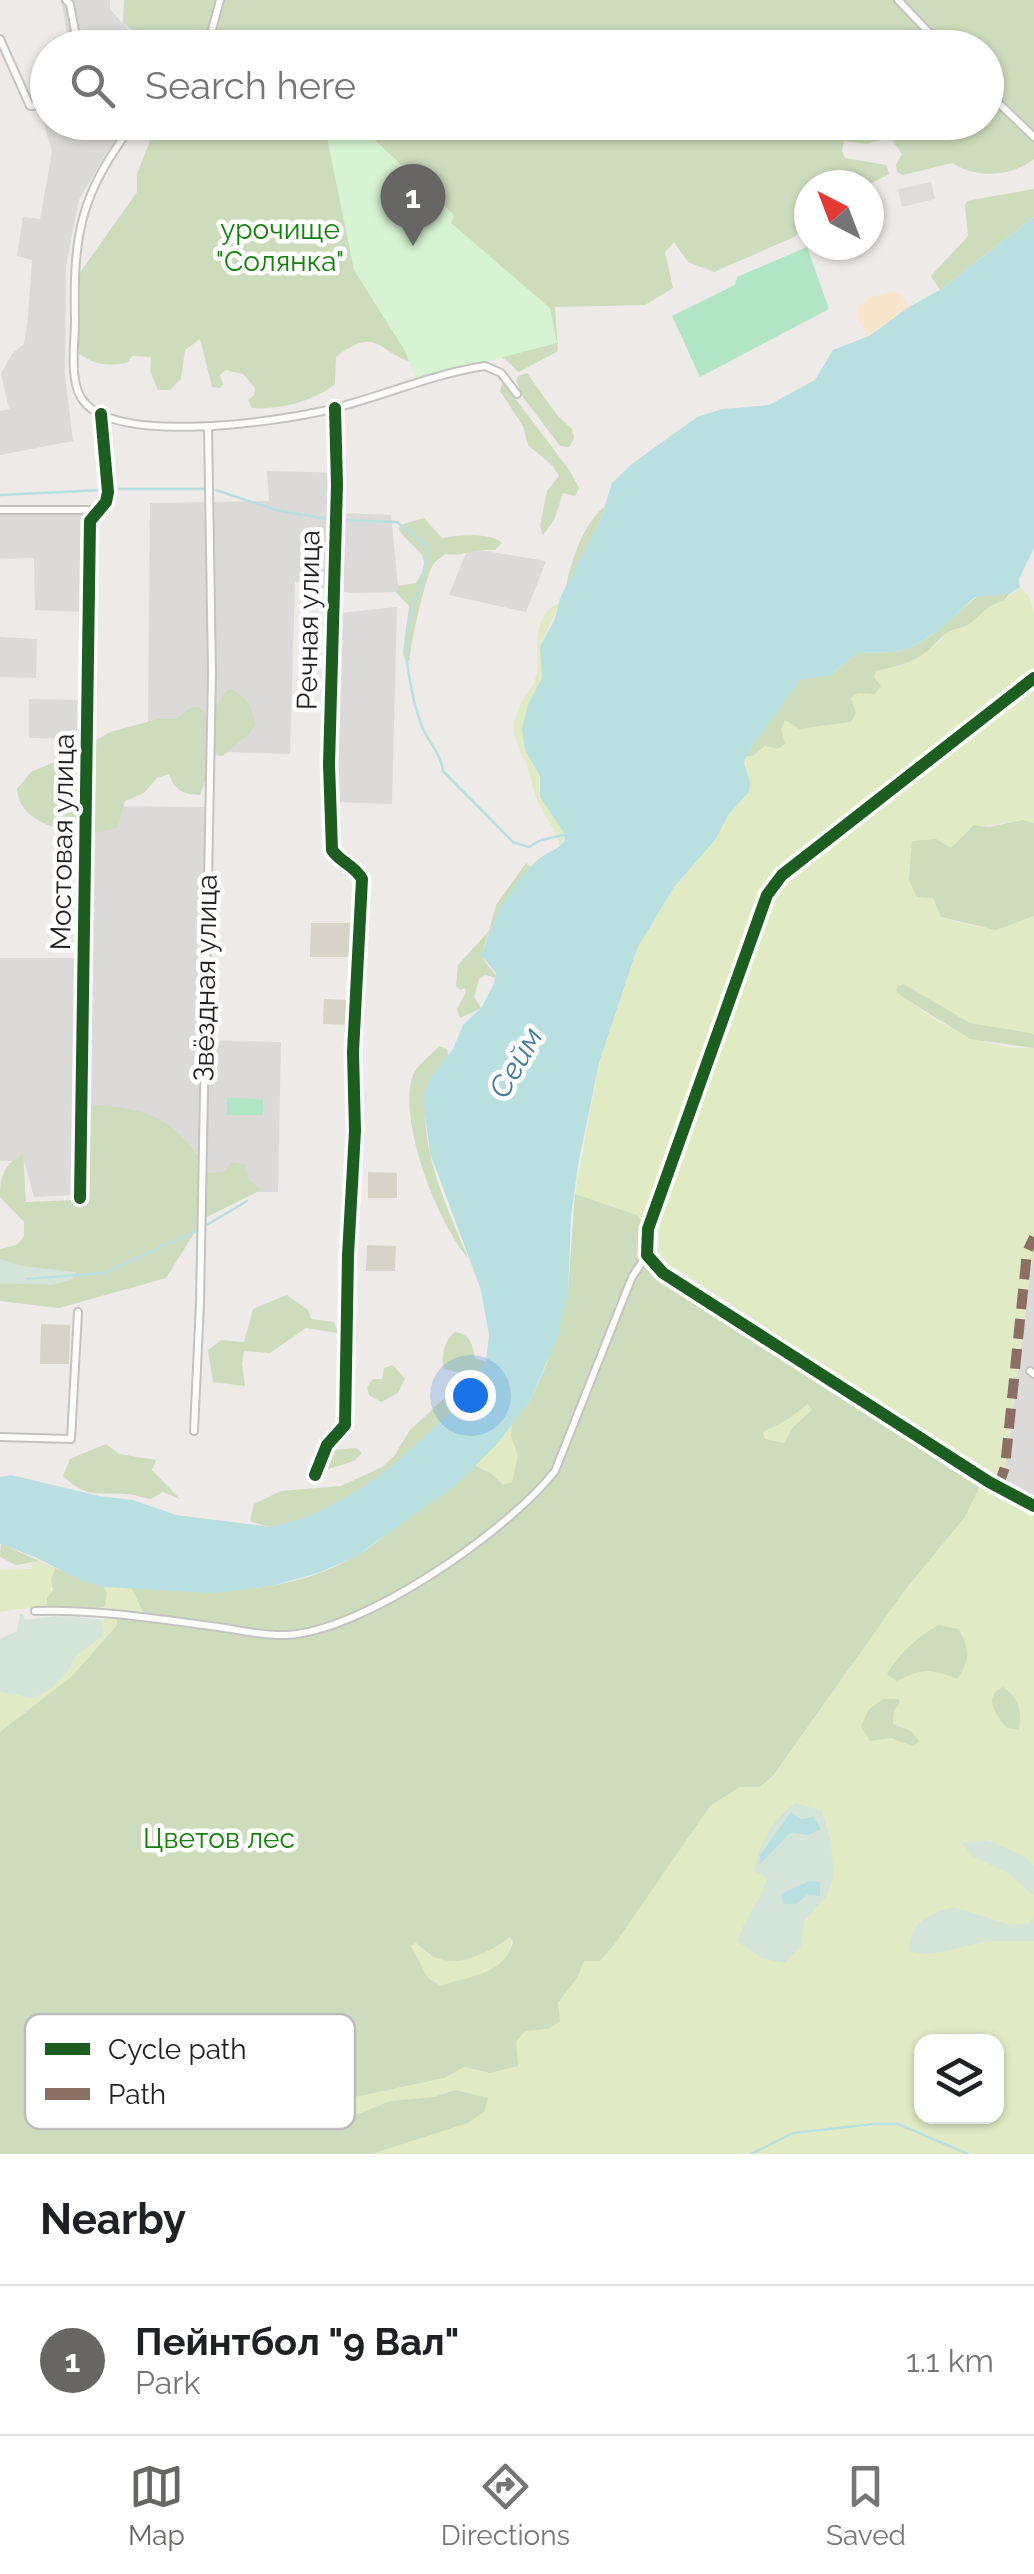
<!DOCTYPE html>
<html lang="en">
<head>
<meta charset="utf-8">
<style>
  :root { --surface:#fff; --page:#f6f6f6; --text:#202124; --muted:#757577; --line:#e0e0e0; --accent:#676665 }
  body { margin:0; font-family:Raleway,sans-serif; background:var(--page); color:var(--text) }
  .controls { position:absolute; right:30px; bottom:30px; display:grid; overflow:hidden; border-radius:20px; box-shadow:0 2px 8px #0004 }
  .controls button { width:90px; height:90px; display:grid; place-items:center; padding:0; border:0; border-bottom:2px solid var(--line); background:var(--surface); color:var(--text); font:50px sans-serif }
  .compass { position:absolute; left:794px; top:170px; width:90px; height:90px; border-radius:50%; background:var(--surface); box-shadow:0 2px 8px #0004; rotate:318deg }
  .you { position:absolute; left:470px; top:1395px; width:35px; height:35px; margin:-25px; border:8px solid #fff; border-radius:50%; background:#1a73e8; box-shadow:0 0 0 15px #1a73e833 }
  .badge { display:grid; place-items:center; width:65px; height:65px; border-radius:50%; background:var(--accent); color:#fff; font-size:32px; font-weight:700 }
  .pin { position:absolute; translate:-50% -82px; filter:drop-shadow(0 2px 5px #0008) }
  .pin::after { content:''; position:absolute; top:52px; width:35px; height:30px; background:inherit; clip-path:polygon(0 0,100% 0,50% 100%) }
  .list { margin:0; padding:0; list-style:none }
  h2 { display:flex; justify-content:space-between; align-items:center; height:130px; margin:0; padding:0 40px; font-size:42px }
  h2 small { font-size:32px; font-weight:400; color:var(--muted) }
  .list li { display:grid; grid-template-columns:65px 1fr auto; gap:30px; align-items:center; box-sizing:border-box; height:150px; padding:0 40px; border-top:2px solid var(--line) }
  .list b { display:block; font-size:38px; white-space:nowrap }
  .list p { margin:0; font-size:32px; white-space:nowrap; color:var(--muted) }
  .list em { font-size:32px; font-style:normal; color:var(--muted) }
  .icon { flex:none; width:55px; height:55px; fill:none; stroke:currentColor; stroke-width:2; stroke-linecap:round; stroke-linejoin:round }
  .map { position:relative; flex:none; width:1034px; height:2154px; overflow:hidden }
  .search { position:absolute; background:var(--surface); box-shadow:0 2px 8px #0004; left:30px; right:30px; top:30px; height:110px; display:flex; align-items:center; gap:25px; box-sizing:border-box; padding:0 35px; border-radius:55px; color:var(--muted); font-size:38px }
  .sheet { height:280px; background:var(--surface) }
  nav { display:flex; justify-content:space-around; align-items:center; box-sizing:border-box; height:140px; border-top:2px solid var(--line); background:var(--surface); font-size:28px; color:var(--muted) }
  nav a { display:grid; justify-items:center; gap:5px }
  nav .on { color:var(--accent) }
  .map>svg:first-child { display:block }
</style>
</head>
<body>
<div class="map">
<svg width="1034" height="2154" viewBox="0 0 1034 2154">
  <rect width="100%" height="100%" fill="#edeae7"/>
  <path fill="#dcdad9" d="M61 0H110V9L136 38 173 33V47H75L73 37 67 34Z
    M38 102H47L48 122 129 123 106 153 79 200 66 266 65 375 73 441 0 455V411L9 409 1 374 12 354 24 344 28 317 32 260 17 256 23 217 40 219 52 152Z
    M267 471 344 473 345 513 391 515 398 586 396 592 351 593 295 582 290 754 229 752 222 756 206 755V715L189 708 175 719 148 722 150 503 269 501Z
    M0 508 82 509 83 612 35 610 34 558 0 559Z
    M468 548 546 561 526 612 449 595Z
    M397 607 392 804 335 802 327 715 340 613Z
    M0 637 37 639 36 678 0 677Z
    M29 699 82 700 83 739 29 738Z
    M93 806 208 807 201 1040 281 1042 278 1192H204L78 1113 74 1195 34 1197 24 1161H0V958H91Z
    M1034 1246V1505L998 1487 1005 1467Z"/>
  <path fill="#d7d3c8" d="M311 923H356V957H310Z
    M324 999 353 1000 352 1025 323 1024Z
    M368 1172 397 1173V1198H368Z
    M367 1245 396 1246 395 1271H366Z
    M41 1324 70 1325 69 1364H40Z"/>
  <path fill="#e0ebc4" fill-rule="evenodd" d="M1020 587 1029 596 1034 614V823C1014 818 995 828 974 825L933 898 941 917C984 930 991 932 1034 916V1035L970 1023 904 984 897 991C934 1024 983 1051 1034 1048V1246L1005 1467 998 1486 1034 1505V2154H371L488 2099 455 2090 434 2097 390 2101 358 2114 349 2111 347 2105 355 2097 444 2078 464 2067 490 2073 525 2031 548 2029C554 2019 556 2007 562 1998 570 1985 578 1975 584 1960L669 1864 710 1806 740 1787H760L774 1776 904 1590 965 1517 981 1484 822 1383 651 1268 640 1252 642 1221 637 1215 575 1194 599 1063 637 949 674 887 715 840 729 814 749 792 745 756H753C765 745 778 734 784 719L799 729 851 722 850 698 876 671 905 664 940 642 945 633 970 624 985 606 1004 601ZM670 1183 673 1187C666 1210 650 1240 665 1261L907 1420 908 1426H903L659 1265 651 1250V1242L665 1185ZM883 1699 894 1710 893 1724 911 1731 912 1746 891 1738ZM922 2041H996V2116H922Z
    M560 603 540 646 543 671 539 790 566 835 560 847C556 829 544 817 537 799 532 788 531 775 526 763 522 754 515 743 514 734 511 704 536 690 537 671 539 647 531 615 560 603Z
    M808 1404 812 1406V1410L793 1427 784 1443 765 1440 762 1432 787 1420Z
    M512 1424 511 1436 519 1456 512 1482 504 1486 491 1473 473 1465 498 1443Z
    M39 1561 55 1568 51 1580 52 1608 35 1607 0 1612V1570L32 1569V1565H28Z
    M104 1587H131L143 1612 137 1621 117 1625 72 1676 0 1732V1692L34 1698 69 1670 74 1658 101 1636 100 1616 107 1593Z
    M510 1937C518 1973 465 1977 441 1986L428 1978 411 1946 415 1943 430 1955 473 1957Z"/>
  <path fill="#cddcbb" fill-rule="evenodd" d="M124 0H1034V159C1010 177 978 179 952 163L903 175 897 172 896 165 902 154 890 137 866 144 844 141 842 151 845 158 886 165 889 174 868 185H809V223L794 237 714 272 688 262 674 242 665 252 673 288 645 305 555 307 558 351 519 372 494 350C472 354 445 363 422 363 380 362 383 320 336 357L335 384C315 401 279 410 252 408L248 400 254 395 255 388 243 374 226 370 220 375 223 384 220 388 212 387 200 339 185 350 181 379 170 390H158L150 371 151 357 132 356 127 363C107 366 96 365 79 354V274L137 192V174L157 123 986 122V48L170 47V37H140L123 23Z
    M1034 189V217L940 290 931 276 968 236 965 205 967 201Z
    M527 373 557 415 572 429 574 438 569 447 560 446 523 397 516 381 518 376Z
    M503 382 570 471 579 488 575 496 563 493 554 520 543 535 540 526 547 491 559 476 553 466 528 445 523 426 500 391Z
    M605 506 601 518 565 592C571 562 581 527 605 506Z
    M424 518 442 538C459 535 491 532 502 543L495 550C477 548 462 557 445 554 440 558 436 560 433 565 426 575 409 648 410 660L406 662 403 653 409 606 396 592 398 586 416 583C436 554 414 551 399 530L400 525Z
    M980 594H1009L1004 601C987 605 985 611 972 622 965 629 951 628 944 635 918 661 912 663 876 671L874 677 881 686 875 694 858 693 851 698 856 713 851 722 799 729 785 720 781 729 785 744 778 749 765 746 753 756H745L797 681 805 677 830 676 857 653 896 652 912 647 933 634Z
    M229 689C245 693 254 709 255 725L249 734 222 756 214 752C214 727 209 707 229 689Z
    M199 707 206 714V778L200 795C183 794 175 791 169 774L157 778 144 793 125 801 118 827C88 841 19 829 17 789L31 772 71 755 110 732 158 719H175L189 708Z
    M1023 820 1034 823V916L996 930 941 917 933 898 917 897 909 880 912 841 936 839 951 848 974 825 989 827Z
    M526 863 531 868C519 883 477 939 484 959 486 966 494 971 497 978L485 975 479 979 474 997 481 1008 460 1018 457 1009 466 992 465 988 460 990 456 986 458 965 489 931 496 905Z
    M904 984 970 1023 1030 1033 1034 1035V1048L970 1039 901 996 896 991 898 986Z
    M439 1046 447 1049 448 1056C397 1107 445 1202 468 1258 438 1223 397 1121 413 1075 417 1065 431 1055 439 1046Z
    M95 1105C154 1109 177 1121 209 1173L224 1172 231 1162 245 1164 248 1179 261 1190 203 1219 166 1278 59 1308 0 1301V1249L17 1245 24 1236V1222L0 1197C0 1175 4 1165 23 1154L26 1202 76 1200 79 1116Z
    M575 1194 637 1215 642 1221 640 1252 651 1268 822 1383 981 1484 965 1517 904 1591 773 1776 760 1787H740L710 1806 614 1945 600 1961H584L577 1978 558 2003 560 2021 548 2029 525 2031 516 2042 518 2066 490 2073 464 2067 444 2078 355 2097 347 2105 349 2111 358 2114 390 2101 434 2097 455 2090 488 2098 484 2112 468 2123 371 2154H0V1732L72 1676 117 1625V1618L137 1621 143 1612 131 1587C208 1592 288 1597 357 1555 375 1545 390 1531 407 1518 430 1501 454 1488 473 1465L491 1473 503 1485 512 1482 518 1456 511 1436 512 1424 531 1399 547 1363 568 1292ZM808 1404 812 1410 793 1427 784 1443 765 1439 763 1432 787 1420ZM510 1937 513 1942C504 1976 469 1975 441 1986L428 1978 411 1946 416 1943C420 1946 424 1950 428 1953 454 1972 488 1953 510 1937Z
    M287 1295 308 1310 311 1319 334 1322 338 1333 306 1328 270 1353 244 1351 242 1364 245 1386 213 1382 208 1350 221 1340 244 1342 253 1309Z
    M455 1332C471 1335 472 1343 475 1358L486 1362C478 1376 472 1390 462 1402 428 1442 326 1527 272 1527 265 1527 257 1523 250 1521L254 1504 281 1491 341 1486 382 1467 394 1456 410 1430 461 1383 459 1373 444 1369C440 1357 445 1339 455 1332Z
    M393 1365 405 1379 398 1393 381 1402 369 1395 367 1387 373 1379H382L384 1368Z
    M106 1444 119 1454 156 1460 152 1470 180 1499 163 1492 151 1499C142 1498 135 1494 126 1494 96 1492 88 1499 63 1476L70 1459Z
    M356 1448 362 1453 354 1461 328 1469 321 1465 334 1450Z
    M1 1544 39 1561 16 1565 0 1557Z
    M55 1568 104 1587 107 1593 105 1606C90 1611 61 1612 47 1605V1598L53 1590 51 1580Z
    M938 1625 959 1629C969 1649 971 1660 957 1679 929 1668 923 1669 896 1681L887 1674C899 1654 918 1636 938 1625Z
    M1003 1687C1019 1699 1022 1709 1019 1730L1007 1728C997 1716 981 1697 1003 1687Z
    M883 1699H898L900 1703 894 1710 893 1724 911 1731 919 1741 912 1746 891 1738 870 1741 861 1726 869 1709Z"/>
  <path fill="#d5e4d8" d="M0 1259 22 1266 76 1272 73 1279 52 1285 0 1283Z
    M20 1614H23L25 1620 58 1616 100 1619 103 1630 101 1637 74 1658 69 1670 52 1688 34 1698 0 1692V1639L17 1631Z
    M796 1803 822 1811 831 1842 834 1876 826 1897 804 1921 801 1946 785 1963 764 1959 738 1942C743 1918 761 1902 767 1878L754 1871C759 1844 772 1818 796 1803Z
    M988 1840 1024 1856 1034 1865V1896L1009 1874 972 1856 962 1843Z
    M953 1907 1011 1925 1029 1923 1034 1916V1941C1018 1942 1002 1940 986 1942 957 1946 936 1959 909 1951 911 1921 927 1915 953 1907Z"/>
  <path fill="#f7e6ca" d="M892 291 900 294 909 307 868 336 858 319V307L869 298Z"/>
  <path fill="#d7f4d2" d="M324 123H357L454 215 451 223 550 308 557 343 416 380 405 351 354 270Z"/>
  <path fill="#b0e6c6" d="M807 247 829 309 700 377 672 316 735 285 737 277Z
    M227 1098 263 1099V1115H227Z"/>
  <path fill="#dddcdb" d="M931 182 935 199 902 207 898 189Z"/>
  <path fill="#b9e0e1" d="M1034 217V548L1019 579 1020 587 1009 594 975 597 939 630 912 647 896 652 857 653 830 676 801 679 749 750 744 762 750 782 749 792 729 814 715 840 674 887 637 949 599 1063 578 1165 571 1216 568 1292 558 1335 531 1399 498 1443 457 1484 355 1557 318 1573 271 1586 214 1593 104 1587 80 1580 35 1557 0 1544V1477L11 1475 99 1496 133 1500 176 1515 271 1527 312 1515 357 1491 392 1466 458 1406 486 1362 489 1335 481 1290 430 1153 423 1098 430 1077 453 1049 463 1025 481 1008 494 984 496 973 482 956C490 923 513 880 540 858 549 851 559 850 565 840L564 833 540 797V776L525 750 522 729 528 705 542 678 540 646 555 619 560 598 601 518 612 483 632 464 697 417 722 409 769 405 815 380 833 350 869 336 909 307 940 290Z
    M791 1812 801 1819 814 1817 821 1829 809 1835 790 1833 759 1865 760 1855Z
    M809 1881 820 1882V1896L807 1895 796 1904H783L781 1894Z"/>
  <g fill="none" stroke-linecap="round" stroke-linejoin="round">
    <path stroke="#b9e0e1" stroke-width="2.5" d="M111 489H208
      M216 490 276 510 302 515
      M0 495 103 490
      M305 515 332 520
      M337 520 397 522 426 545C429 582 403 614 406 652 408 676 414 707 423 729 430 744 441 754 443 771L513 842 529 847 539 841
      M541 840 568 834
      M205 1226 247 1201
      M26 1279 103 1273 198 1230
      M751 2154 793 2133 873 2124H898L968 2154"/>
    <g stroke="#c4c3c2" stroke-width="10">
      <path id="minor" d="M66 0 70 4 78 48
        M898 0 944 48
        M0 39 30 106 48 105
        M207 48 220 0
        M986 91 1034 137
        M135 122C80 192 73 235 75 321 75 344 68 385 85 403 122 444 273 422 323 411 377 399 430 374 485 366L501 373 517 394
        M0 510H99
        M80 1198 90 521 106 502 108 492 101 414
        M1030 1371 1034 1374
        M194 1431 200 1303 212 673 208 426
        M0 1437 71 1439 78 1312
        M315 1475 327 1445 345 1425 348 1255 355 1131 353 1052 362 879C354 865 341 863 332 850L329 764 337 485 335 408
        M998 1487 663 1273 647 1255 648 1229 767 895 782 875 1034 678
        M35 1611C95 1609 159 1619 218 1627 240 1630 263 1636 286 1635 363 1632 508 1531 555 1471L632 1277 647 1255"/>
    </g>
    <g stroke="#c4c3c2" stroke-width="11">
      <path id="tertiary" d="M998 1487 1034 1506"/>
    </g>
    <use href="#minor" stroke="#fcfcfb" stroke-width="6"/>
    <use href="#tertiary" stroke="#fcfcfb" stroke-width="8"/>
    <path stroke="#8d6e63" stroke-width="10" stroke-dasharray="20 10" stroke-linecap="butt" d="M998 1487 1005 1467 1027 1252 1034 1237"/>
    <g stroke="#fff" stroke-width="19">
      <path id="cycleway" d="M1034 678 782 875 767 895 648 1229 647 1255 663 1273 989 1482 1034 1506
        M80 1198 90 521 106 502 108 492 101 414
        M315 1475 327 1445 345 1425 348 1255 355 1131 353 1052 362 879C354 865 341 863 332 850L329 764 337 485 335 408"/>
    </g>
    <use href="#cycleway" stroke="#1b5e20" stroke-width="12"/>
  </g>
  <g text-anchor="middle" stroke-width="9" stroke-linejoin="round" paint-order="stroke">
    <g font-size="28" fill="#128207" stroke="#fff">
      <text x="280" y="239">урочище<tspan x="280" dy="32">"Солянка"</tspan></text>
      <text x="219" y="1848">Цветов лес</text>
    </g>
    <g font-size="28" fill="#1f1f1f" stroke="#fff">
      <text transform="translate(308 620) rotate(-89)" y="10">Речная улица</text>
      <text transform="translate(62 842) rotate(-89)" y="10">Мостовая улица</text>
      <text transform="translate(205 978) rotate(-89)" y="10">Звёздная улица</text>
    </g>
    <g font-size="30" font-style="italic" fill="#3f7c9a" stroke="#fff">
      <text transform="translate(516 1063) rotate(-60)" y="10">Сейм</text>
    </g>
  </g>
  <rect x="25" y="2014" width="330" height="115" rx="15" fill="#fff" stroke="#bcbcbc" stroke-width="2.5"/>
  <rect x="45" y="2043" width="45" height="12" fill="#1b5e20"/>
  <rect x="45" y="2088" width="45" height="12" fill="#8d6e63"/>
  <g font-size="28" fill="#1f1f1f">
    <text x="108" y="2059">Cycle path</text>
    <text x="108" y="2104">Path</text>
  </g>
</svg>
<div class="controls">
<button><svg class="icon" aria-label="layers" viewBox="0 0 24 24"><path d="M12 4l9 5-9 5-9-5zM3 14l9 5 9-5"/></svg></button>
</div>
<svg class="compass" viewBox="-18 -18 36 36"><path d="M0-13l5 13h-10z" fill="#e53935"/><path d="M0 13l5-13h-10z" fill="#757577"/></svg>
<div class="you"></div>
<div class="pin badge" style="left:413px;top:246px">1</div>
<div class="search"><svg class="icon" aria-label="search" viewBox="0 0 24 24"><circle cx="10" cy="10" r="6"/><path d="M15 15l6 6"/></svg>Search here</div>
</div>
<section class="sheet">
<h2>Nearby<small></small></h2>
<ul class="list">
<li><span class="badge">1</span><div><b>Пейнтбол &quot;9 Вал&quot;</b><p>Park</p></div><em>1.1 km</em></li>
</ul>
</section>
<nav>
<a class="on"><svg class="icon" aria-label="map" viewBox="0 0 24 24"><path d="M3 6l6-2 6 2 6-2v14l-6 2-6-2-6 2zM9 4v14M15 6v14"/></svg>Map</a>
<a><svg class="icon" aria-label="directions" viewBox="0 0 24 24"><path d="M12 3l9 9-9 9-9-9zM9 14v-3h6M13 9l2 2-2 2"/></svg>Directions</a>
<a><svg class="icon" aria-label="saved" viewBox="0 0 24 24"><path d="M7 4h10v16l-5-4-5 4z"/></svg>Saved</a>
</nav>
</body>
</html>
